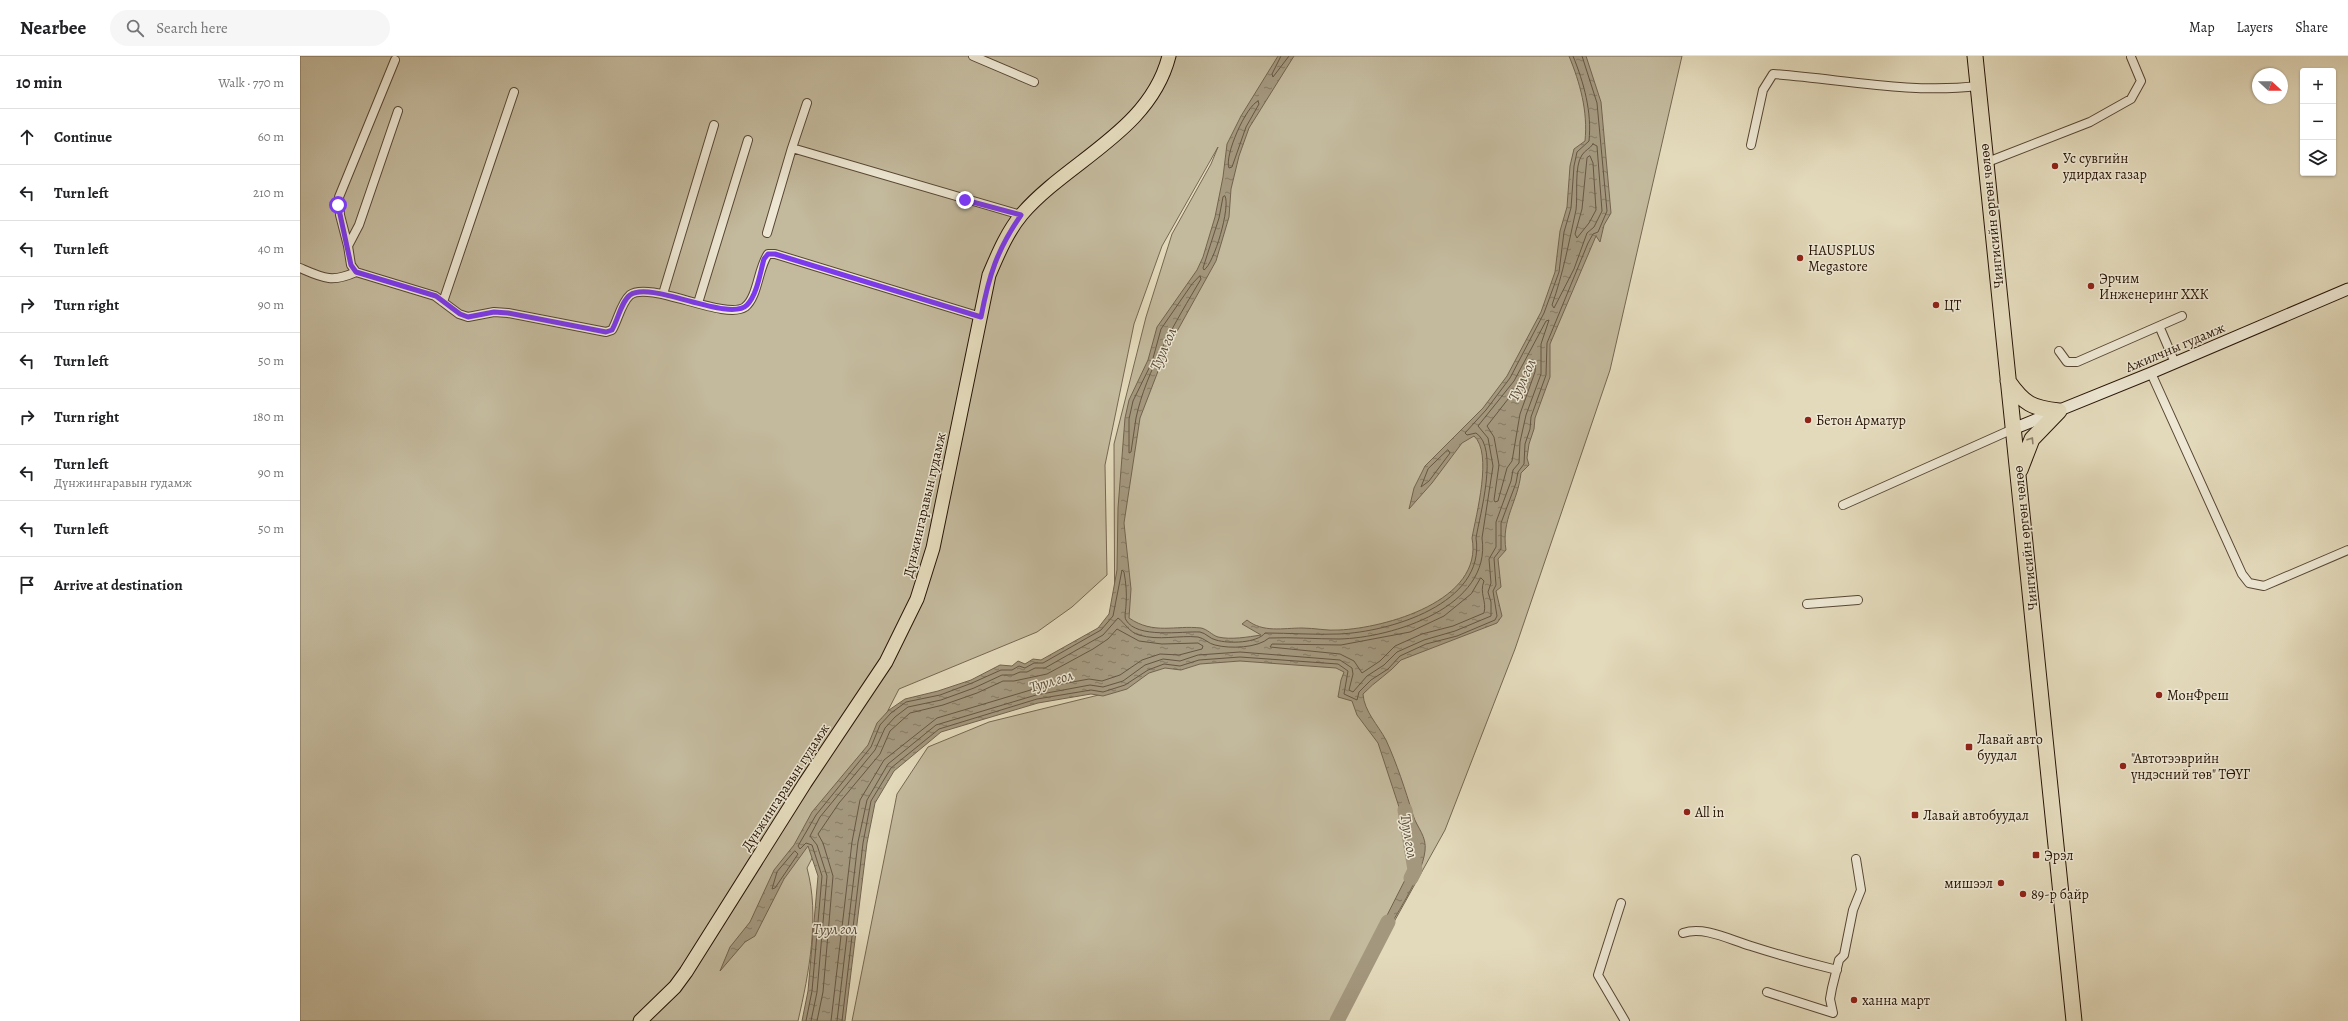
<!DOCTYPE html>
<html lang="en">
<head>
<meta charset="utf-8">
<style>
  :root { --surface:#fff; --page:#f6f6f6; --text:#202124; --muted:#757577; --line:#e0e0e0 }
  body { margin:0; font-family:Alegreya,serif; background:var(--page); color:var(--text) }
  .controls { position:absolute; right:12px; top:12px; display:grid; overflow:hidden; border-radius:4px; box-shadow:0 1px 3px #0004 }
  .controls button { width:36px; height:36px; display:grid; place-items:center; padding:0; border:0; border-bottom:1px solid var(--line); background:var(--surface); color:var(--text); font:20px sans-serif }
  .compass { position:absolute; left:1952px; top:12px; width:36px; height:36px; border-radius:50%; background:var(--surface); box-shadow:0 1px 3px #0004; rotate:111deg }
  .stop { position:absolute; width:12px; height:12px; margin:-9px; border:3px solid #7c3aed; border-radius:50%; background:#fff }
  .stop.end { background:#7c3aed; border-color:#fff; box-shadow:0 1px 4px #0008 }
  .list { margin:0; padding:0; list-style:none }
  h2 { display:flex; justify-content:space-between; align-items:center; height:52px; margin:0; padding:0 16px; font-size:17px }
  h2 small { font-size:13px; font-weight:400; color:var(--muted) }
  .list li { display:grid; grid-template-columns:26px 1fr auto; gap:12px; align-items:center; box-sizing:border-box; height:56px; padding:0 16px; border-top:1px solid var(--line) }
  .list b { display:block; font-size:15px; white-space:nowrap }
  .list p { margin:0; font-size:13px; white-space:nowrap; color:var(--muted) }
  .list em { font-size:13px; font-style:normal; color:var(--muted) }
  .icon { flex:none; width:22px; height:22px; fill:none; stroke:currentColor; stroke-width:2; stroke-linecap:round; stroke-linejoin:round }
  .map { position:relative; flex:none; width:2048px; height:965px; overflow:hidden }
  header { display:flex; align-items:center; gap:24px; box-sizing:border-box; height:56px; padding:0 20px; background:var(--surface); border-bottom:1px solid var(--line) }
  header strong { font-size:19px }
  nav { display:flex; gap:22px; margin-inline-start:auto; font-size:14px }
  .search { width:280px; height:36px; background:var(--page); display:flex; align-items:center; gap:10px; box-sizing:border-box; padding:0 14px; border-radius:22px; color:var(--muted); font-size:15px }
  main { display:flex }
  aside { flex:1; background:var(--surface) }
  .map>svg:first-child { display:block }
</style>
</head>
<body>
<header>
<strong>Nearbee</strong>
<div class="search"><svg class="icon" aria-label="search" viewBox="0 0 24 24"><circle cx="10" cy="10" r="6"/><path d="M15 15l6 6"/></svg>Search here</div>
<nav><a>Map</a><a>Layers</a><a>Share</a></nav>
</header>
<main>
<aside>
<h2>10 min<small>Walk · 770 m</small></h2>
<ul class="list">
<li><svg class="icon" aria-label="ahead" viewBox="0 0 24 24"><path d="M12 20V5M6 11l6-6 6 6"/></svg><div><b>Continue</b></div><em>60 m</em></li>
<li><svg class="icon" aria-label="left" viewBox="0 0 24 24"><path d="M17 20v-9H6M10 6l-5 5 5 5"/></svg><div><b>Turn left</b></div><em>210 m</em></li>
<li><svg class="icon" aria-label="left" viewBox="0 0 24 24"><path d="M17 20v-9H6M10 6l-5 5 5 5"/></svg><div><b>Turn left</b></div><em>40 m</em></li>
<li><svg class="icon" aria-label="right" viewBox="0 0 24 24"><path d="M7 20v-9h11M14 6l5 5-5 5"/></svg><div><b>Turn right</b></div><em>90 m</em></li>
<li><svg class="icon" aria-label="left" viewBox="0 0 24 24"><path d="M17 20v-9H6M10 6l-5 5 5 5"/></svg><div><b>Turn left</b></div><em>50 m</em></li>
<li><svg class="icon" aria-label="right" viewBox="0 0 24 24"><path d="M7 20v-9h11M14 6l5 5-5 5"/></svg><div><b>Turn right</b></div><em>180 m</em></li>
<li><svg class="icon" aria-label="left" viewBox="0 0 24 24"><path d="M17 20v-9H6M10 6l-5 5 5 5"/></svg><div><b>Turn left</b><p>Дүнжингаравын гудамж</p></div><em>90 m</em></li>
<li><svg class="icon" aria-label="left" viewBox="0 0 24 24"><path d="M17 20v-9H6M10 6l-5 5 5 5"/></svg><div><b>Turn left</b></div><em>50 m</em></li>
<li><svg class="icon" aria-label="arrive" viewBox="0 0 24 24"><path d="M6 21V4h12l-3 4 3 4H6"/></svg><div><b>Arrive at destination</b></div></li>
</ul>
</aside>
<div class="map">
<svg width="2048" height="965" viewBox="0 0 2048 965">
  <defs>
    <pattern id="water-ripples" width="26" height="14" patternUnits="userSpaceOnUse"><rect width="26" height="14" fill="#a3977d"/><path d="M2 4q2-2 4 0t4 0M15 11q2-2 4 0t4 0" fill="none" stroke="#857a64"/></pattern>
  </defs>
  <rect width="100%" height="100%" fill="#e3dabb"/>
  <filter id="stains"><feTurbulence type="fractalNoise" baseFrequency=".005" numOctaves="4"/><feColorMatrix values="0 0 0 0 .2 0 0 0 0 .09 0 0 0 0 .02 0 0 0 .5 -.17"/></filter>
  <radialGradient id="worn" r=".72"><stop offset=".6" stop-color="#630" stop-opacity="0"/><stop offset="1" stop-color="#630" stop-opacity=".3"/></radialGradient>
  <path fill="#c3b99c" stroke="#766751" d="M0 0H1382L1310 314 1215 593 1145 774 1039 965H552L597 738 628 691 689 666 815 635 814 388 846 261 872 178 911 108 918 91 862 190 834 268 805 409 807 519 772 551 737 576 599 633 507 812C520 860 509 917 498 965H0Z"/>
  <path fill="url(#water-ripples)" stroke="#72634d" d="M978 0H994L949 72 939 100 931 133 929 161 916 205 865 297 840 362 824 467 831 533 829 562C854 579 875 569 901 572 907 573 912 579 918 581 931 584 948 581 961 579L942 568 947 564C963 577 983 572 1002 572 1015 572 1027 575 1039 574 1085 572 1184 545 1172 482 1176 459 1193 397 1174 380L1162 387 1132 427 1109 453 1114 432 1125 410 1183 352 1207 320 1241 256 1255 216 1260 175 1267 151 1270 110 1274 93 1285 85C1288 55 1280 27 1269 0H1286L1301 46 1311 157 1304 169 1300 186 1296 180 1250 288V321L1235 362 1234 373 1229 388 1227 402 1229 409 1221 417C1218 446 1201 463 1206 494L1198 503 1201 531 1196 535 1202 560 1197 567 1101 604C1090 617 1075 625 1063 638 1064 655 1078 669 1086 684 1097 708 1105 733 1113 759 1117 772 1127 780 1125 795 1122 821 1094 862 1081 885L1076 881 1108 818 1117 794 1100 754 1078 687 1057 659 1052 645 1038 641 1041 624 1044 616 1036 612 940 605 900 608 881 614 865 612 849 617 827 633 803 640 791 638 738 647 641 676 594 715 575 747 567 787 545 965H502L508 935 518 820 508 790 484 823 455 880 445 886 420 915 430 891 450 866 474 814 494 789 512 756 568 689 577 667 589 654 605 643 638 635 671 624 700 609 712 610 718 605 725 608 733 603 741 604 798 572 809 558 817 514 818 452 825 362 829 344 848 304 857 271 897 214 903 201 915 161 923 121 927 88 941 60Z"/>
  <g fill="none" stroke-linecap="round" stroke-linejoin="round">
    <path stroke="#665642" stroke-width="1" d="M981 0 972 18 973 21 989 0
      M958 45 959 48 946 71 932 111 929 112C924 100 946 50 958 45Z
      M1293 88 1297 90 1302 155 1294 171 1287 177 1274 213 1254 252 1252 249C1263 218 1269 186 1276 154 1278 139 1274 110 1282 99 1285 94 1290 93 1293 88Z
      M1290 100 1293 107 1296 154 1289 167 1277 182 1275 178 1282 153 1287 102Z
      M925 140C931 150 914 208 904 214L903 212 919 162 923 141Z
      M900 220 901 223C876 265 846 315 836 362 834 373 833 385 831 396L829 397V363L833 345 852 306 861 273 892 228Z
      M1232 304 1236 305 1235 316 1220 358 1212 405 1207 412 1198 445 1195 446 1194 444 1199 409 1194 381 1187 370 1219 329Z
      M1148 394 1150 397 1129 425 1121 431 1128 413Z
      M1181 522 1184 525C1179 537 1187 545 1184 557L1153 570 1122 578 1095 590 1080 605 1062 617 1054 605 1040 598 970 591 972 588 1041 589 1110 576 1144 560 1171 538Z
      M495 795 498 798 475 832 472 833 477 816Z
      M506 965 512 935 522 820 512 789 506 787 500 793 498 790 516 759 571 691 580 669 591 657 606 646 640 639 672 627 701 614H712L719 610 725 612 734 607H743L801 574 813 560 822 514 824 516C826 527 827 538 826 549 826 553 824 561 826 564 837 583 882 575 900 576 906 577 910 583 916 584 929 588 957 587 965 577 990 577 1014 579 1039 578 1089 576 1186 548 1176 482 1180 458 1199 392 1176 377L1167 379 1165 377 1186 354 1210 322 1244 257 1259 216 1264 176 1271 152 1274 110 1277 96 1289 85C1292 56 1284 27 1273 0
      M511 965 517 936 527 820 517 789 510 780 520 761 575 694 585 672 595 661 608 651 641 644 674 632 702 619H713L720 616H727L735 612H745L803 579 818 562C825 567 829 576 839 579 859 585 879 579 898 581 904 582 909 588 915 589 930 593 958 592 969 582 992 581 1015 583 1039 583 1092 582 1192 551 1182 482L1193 410 1188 382 1178 370 1214 325 1246 265 1249 264 1241 288V318L1226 359 1220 386 1219 407 1213 414 1211 425 1196 466V491L1189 503 1191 527 1188 536 1191 546V560L1155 575 1124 584 1097 596 1084 609 1067 620 1053 636 1049 634 1053 618 1052 612 1040 604 940 596 898 599 880 605 863 603 845 609 823 625 803 631 790 629 736 639 636 669 588 708 567 744 558 786 537 965
      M517 965 523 936 533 820 523 787 518 778 539 747 580 698 590 675 610 657 643 649 677 637 703 625H714L747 618 793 593 808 583 817 573 839 585 862 588 898 587 903 590 902 593 879 599 860 598 842 604 820 619 802 625 789 623 734 633 637 662 584 704 560 744 552 786 531 965
      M542 965 563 787 571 745 591 712 639 673 737 643 791 634 803 636 825 629 848 614 864 608 880 610 899 604 940 601 1038 608 1048 615 1044 638 1057 644 1059 636 1071 624 1088 613 1100 600 1126 588 1157 580 1195 564 1197 560 1193 535 1196 529 1194 502 1201 493V467L1216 427 1218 416 1224 408 1225 388 1230 373 1231 361 1246 319 1247 287 1288 187 1293 178 1298 176 1307 155 1297 47 1282 0"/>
    <path stroke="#a3977d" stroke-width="15" d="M1105 754 1115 814 1111 822
      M1037 965 1088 866"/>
    <g stroke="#574633" stroke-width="10">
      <path id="street" d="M673 0 734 26
        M98 55 59 169 48 190 51 209 56 216 135 240 159 258 168 261 194 256 208 257 306 276 312 274C318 264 321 247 330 239 349 224 425 265 445 251 458 241 458 212 468 198H475L681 261
        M1451 89 1463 34 1473 18C1542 23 1608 38 1678 30
        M492 92 507 47
        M1685 107 1790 66 1831 43 1841 25 1831 1
        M467 177 492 92 721 159
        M48 190 40 159 39 141 95 4
        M0 212C23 222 32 227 56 216
        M363 238 414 69
        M143 246 214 36
        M398 247 448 84
        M1860 272 1875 307
        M1759 295 1767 306H1777L1882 260
        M1851 317 1942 518 1949 527 1964 530 2048 494
        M1543 449 1713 373
        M1507 548 1558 544
        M1321 847 1298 919 1325 965
        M1383 877C1405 870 1430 884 1451 890 1479 899 1508 907 1537 914
        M1467 936 1533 957 1530 943 1532 932 1539 904 1544 899 1553 854 1561 834 1556 803"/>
    </g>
    <g stroke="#281506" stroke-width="13">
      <path id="secondary" d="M1713 373 1851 317 2048 233"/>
    </g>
    <g stroke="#281506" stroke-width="15">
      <path id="primary" d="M340 965 375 931 386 916 505 727 586 606 617 543 633 492 689 219C698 198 707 176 722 158 769 104 850 75 869 0"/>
    </g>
    <g stroke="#281506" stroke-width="17">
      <path id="highway" d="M1675 0 1774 965
        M1708 325C1724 348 1732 352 1759 355
        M1720 414 1732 383 1759 355"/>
    </g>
    <use href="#street" stroke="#ede7d3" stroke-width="8"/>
    <use href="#secondary" stroke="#ede7d3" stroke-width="11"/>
    <use href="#primary" stroke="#e3dabb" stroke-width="13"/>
    <use href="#highway" stroke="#e3dabb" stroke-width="15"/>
  </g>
  <defs><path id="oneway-chevron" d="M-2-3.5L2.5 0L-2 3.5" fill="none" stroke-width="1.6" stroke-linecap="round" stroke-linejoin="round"/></defs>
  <use stroke="#8f816a" href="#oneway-chevron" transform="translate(1731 384) rotate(-57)"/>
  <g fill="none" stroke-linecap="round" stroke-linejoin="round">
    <path stroke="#7c3aed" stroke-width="5" d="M38 149 51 209 56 216 136 240 160 258 168 261 194 256 208 257 306 276 312 274C318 264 321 246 330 239 351 224 429 267 447 249 457 239 460 217 464 203L468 198H475L681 261C689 219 697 194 721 159L665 144"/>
  </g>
  <g fill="#8f2418" stroke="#ede7d3" stroke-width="1.5">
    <circle cx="1755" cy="110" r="4"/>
    <circle cx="1500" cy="202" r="4"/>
    <circle cx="1791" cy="230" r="4"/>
    <circle cx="1636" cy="249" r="4"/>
    <circle cx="1508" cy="364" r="4"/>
    <circle cx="1859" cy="639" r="4"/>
    <rect x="1665" y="687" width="8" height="8" rx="2"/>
    <circle cx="1823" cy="710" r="4"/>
    <circle cx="1387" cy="756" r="4"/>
    <rect x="1611" y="755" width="8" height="8" rx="2"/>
    <rect x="1732" y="795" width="8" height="8" rx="2"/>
    <circle cx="1701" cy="827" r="4"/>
    <circle cx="1723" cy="838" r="4"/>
    <circle cx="1554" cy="944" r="4"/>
  </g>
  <g text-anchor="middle" stroke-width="3" stroke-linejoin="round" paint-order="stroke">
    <g font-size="14" fill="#281506" stroke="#ede7d3" text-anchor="start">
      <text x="1763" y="107">Ус сувгийн<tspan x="1763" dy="16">удирдах газар</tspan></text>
      <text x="1508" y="199">HAUSPLUS<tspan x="1508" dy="16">Megastore</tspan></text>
      <text x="1799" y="227">Эрчим<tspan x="1799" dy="16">Инженеринг ХХК</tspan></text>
      <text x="1644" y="254">ЦТ</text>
      <text x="1516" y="369">Бетон Арматур</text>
      <text x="1867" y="644">МонФреш</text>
      <text x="1677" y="688">Лавай авто<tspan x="1677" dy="16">буудал</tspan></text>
      <text x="1831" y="707">"Автотээврийн<tspan x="1831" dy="16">үндэсний төв" ТӨҮГ</tspan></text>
      <text x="1395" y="761">All in</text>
      <text x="1623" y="764">Лавай автобуудал</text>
      <text x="1744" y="804">Эрэл</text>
      <text x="1693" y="832" text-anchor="end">мишээл</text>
      <text x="1731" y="843">89-р байр</text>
      <text x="1562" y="949">ханна март</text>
    </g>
    <g font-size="14" fill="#281506" stroke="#ede7d3">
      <text transform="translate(1691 160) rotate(-96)" y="5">Чингисийн өргөн чөлөө</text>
      <text transform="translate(1875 291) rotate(-23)" y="5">Ажилчны гудамж</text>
      <text transform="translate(624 449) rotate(-77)" y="5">Дүнжингаравын гудамж</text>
      <text transform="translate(1725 482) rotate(-96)" y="5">Чингисийн өргөн чөлөө</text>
      <text transform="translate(485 731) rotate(-57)" y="5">Дүнжингаравын гудамж</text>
    </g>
    <g font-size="15" font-style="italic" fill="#594936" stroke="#ede7d3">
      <text transform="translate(863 293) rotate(-66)" y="5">Туул гол</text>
      <text transform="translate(1222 324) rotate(-65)" y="5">Туул гол</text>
      <text transform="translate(751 625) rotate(-17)" y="5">Туул гол</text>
      <text transform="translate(1109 780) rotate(81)" y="5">Туул гол</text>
      <text x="535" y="878">Туул гол</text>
    </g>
  </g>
  <rect width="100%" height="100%" filter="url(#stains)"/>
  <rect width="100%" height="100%" fill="url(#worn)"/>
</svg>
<div class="controls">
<button>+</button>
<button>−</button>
<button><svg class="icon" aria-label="layers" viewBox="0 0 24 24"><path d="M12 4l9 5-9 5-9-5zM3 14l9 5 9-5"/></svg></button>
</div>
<svg class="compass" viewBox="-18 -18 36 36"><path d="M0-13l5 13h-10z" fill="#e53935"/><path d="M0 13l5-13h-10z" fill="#757577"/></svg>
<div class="stop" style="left:38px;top:149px"></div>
<div class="stop end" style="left:665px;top:144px"></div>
</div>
</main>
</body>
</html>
